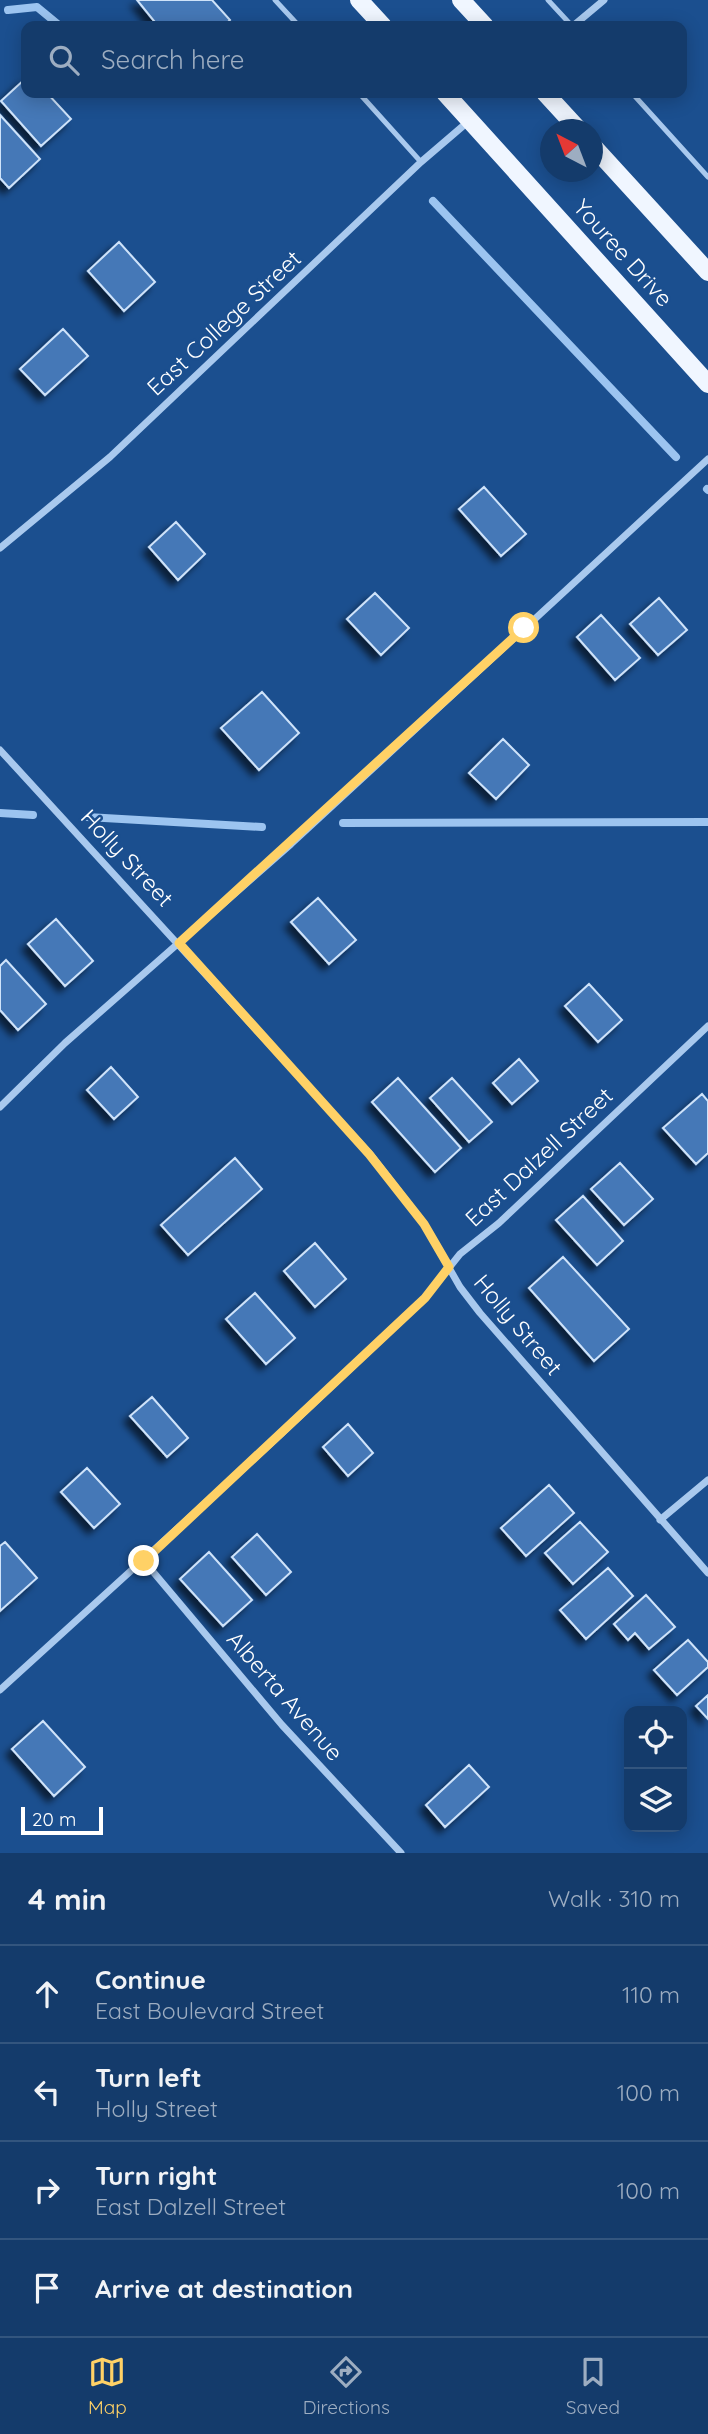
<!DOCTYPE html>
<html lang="en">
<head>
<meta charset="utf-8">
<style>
  :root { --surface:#143b6b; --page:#214673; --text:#f1f3f6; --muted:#9dadc1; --line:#33557e; --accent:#ffd166 }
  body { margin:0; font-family:Quicksand,sans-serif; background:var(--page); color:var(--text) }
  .controls { position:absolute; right:21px; bottom:21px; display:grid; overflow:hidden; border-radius:14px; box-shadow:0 4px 18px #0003 }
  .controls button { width:63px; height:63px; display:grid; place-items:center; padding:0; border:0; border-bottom:2px solid var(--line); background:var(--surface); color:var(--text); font:35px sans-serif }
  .compass { position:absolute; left:540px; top:119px; width:63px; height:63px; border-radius:50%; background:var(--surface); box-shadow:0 4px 18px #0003; rotate:318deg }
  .scale { position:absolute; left:21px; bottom:18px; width:82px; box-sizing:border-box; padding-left:7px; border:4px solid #fff; border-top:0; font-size:19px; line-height:24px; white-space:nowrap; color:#fff; -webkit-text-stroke:5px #1b4f8f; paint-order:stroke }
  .stop { position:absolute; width:21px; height:21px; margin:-16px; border:5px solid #ffd166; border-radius:50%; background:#fff }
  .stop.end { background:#ffd166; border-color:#fff; box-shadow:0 2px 7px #0008 }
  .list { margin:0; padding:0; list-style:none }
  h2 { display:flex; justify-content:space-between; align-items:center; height:91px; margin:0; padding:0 28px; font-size:30px }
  h2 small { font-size:23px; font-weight:400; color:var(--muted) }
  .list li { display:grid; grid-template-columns:46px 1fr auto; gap:21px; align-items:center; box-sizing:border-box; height:98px; padding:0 28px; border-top:2px solid var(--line) }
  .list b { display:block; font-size:26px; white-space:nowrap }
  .list p { margin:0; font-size:23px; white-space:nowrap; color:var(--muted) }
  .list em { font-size:23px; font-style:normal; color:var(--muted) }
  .icon { flex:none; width:38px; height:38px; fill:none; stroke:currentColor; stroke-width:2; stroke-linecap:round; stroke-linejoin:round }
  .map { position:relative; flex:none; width:708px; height:1853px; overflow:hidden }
  .search { position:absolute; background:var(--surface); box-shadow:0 4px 18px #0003; left:21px; right:21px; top:21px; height:77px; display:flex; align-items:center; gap:18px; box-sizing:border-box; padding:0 24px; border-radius:14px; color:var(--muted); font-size:26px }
  .sheet { height:483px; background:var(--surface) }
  nav { display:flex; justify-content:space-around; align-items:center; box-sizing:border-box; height:98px; border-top:2px solid var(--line); background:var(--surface); font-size:19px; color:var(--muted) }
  nav a { display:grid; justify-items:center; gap:4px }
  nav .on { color:var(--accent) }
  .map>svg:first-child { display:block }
</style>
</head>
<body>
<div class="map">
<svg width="708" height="1853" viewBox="0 0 708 1853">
  <defs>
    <filter id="shadow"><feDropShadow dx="-6" dy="6" stdDeviation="3.5" flood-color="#0009"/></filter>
  </defs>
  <rect width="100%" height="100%" fill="#1b4f8f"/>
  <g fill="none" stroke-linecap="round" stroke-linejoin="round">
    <path stroke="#9cc4f0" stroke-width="8" d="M8 10 37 7 60 26
      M433 201 676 457
      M707 489 708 490
      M0 813 33 815
      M87 817 262 827
      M343 823 708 822"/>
  </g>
  <path fill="#4478b7" stroke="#cfe3fa" stroke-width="2" filter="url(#shadow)" d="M137 0H212L230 20 224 26H158Z
    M26 78V93H47L71 119 41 146 1 101Z
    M0 115 40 159 9 188 0 178Z
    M119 242 155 282 124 311 88 271Z
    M63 329 88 356 45 395 20 369Z
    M484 487 526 534 501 556 459 509Z
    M176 522 205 554 178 580 149 547Z
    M375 593 409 628 381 655 347 619Z
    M659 598 687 630 658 655 630 624Z
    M601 615 640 658 615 680 577 637Z
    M262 692 299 733 259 770 221 728Z
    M503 739 529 765 496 799 469 773Z
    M318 898 356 940 329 964 291 922Z
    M56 919 93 961 65 986 28 944Z
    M6 960 46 1004 18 1030 0 1010V966Z
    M589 984 622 1020 598 1042 565 1006Z
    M519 1059 538 1081 512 1104 493 1083Z
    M111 1067 138 1097 114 1119 87 1090Z
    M398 1078 461 1148 435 1172 372 1102Z
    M452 1078 492 1122 469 1142 430 1098Z
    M702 1094 708 1101V1153L696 1164 663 1128Z
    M235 1158 262 1189 188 1255 161 1225Z
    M620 1163 653 1199 624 1225 591 1189Z
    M583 1196 623 1241 597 1265 556 1220Z
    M315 1243 346 1279 315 1307 284 1271Z
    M563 1257 629 1329 594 1361 529 1288Z
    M255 1293 295 1338 266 1364 226 1319Z
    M152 1397 188 1438 167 1457 130 1416Z
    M348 1424 373 1453 348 1476 323 1447Z
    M87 1468 120 1504 94 1528 61 1492Z
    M549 1485 574 1513 526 1556 501 1528Z
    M580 1522 608 1552 573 1584 545 1553Z
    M257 1534 291 1572 266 1595 232 1557Z
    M5 1542 37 1578 0 1611V1546Z
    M209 1552 252 1600 223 1626 180 1579Z
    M608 1568 633 1596 586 1639 560 1610Z
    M646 1595 675 1627 649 1649 635 1633 628 1640 614 1624Z
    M688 1640 708 1662V1667L677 1695 654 1670Z
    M708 1695V1719L696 1706Z
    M43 1721 85 1767 54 1796 12 1749Z
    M469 1765 489 1787 445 1827 426 1805Z"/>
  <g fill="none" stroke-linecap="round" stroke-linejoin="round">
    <path stroke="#a9c9ee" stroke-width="5" d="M275 0 299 26
      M548 0 572 26
      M359 93 421 162
      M632 93 708 177"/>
    <path stroke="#a9c9ee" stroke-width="7" d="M573 26 604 0
      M0 548 110 457 421 162 470 120
      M0 750 370 1154 424 1224 460 1287 480 1313 708 1573
      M0 1107 65 1043 291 844 708 459
      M660 1520 708 1480
      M144 1561 282 1725 401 1853
      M0 1690 279 1436 425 1298 460 1254 499 1223 708 1026"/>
    <path stroke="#f0f6ff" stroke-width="18" d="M359 0 383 26
      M461 0 485 26
      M445 93 708 384
      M545 93 579 130
      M592 145 708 272"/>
  </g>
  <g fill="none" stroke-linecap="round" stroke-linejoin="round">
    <path stroke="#ffd166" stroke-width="9" d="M144 1561 425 1298 449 1267 424 1224 369 1154 179 943 524 628"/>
  </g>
  <g text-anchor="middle" stroke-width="5" stroke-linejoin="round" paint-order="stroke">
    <g font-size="23" fill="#fff" stroke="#1b4f8f">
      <text transform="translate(623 253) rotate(48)" y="8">Youree Drive</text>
      <text transform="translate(224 323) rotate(-43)" y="8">East College Street</text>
      <text transform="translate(127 858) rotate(47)" y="8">Holly Street</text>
      <text transform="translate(539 1157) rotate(-43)" y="8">East Dalzell Street</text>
      <text transform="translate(518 1325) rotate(50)" y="8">Holly Street</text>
      <text transform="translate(285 1696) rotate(49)" y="8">Alberta Avenue</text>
    </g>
  </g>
</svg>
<div class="controls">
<button><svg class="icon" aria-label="locate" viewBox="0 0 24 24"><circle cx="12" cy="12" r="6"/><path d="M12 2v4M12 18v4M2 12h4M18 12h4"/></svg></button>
<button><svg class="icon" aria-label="layers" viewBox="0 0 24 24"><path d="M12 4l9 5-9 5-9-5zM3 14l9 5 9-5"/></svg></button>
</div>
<svg class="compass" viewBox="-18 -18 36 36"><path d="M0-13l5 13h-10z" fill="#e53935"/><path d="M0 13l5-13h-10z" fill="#9dadc1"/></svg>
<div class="scale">20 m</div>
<div class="stop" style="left:524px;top:628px"></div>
<div class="stop end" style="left:144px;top:1561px"></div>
<div class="search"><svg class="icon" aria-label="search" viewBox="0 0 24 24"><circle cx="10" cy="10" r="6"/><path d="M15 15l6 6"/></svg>Search here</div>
</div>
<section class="sheet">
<h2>4 min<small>Walk · 310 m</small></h2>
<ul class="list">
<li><svg class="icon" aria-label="ahead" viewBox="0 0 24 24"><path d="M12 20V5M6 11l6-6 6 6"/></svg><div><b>Continue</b><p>East Boulevard Street</p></div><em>110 m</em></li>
<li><svg class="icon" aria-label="left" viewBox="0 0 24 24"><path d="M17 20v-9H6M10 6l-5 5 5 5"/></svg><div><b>Turn left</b><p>Holly Street</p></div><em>100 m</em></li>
<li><svg class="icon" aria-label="right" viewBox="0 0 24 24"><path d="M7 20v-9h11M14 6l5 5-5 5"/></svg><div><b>Turn right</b><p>East Dalzell Street</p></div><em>100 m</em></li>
<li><svg class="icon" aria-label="arrive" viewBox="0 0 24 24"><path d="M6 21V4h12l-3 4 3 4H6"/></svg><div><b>Arrive at destination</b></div></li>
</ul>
</section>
<nav>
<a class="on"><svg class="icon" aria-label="map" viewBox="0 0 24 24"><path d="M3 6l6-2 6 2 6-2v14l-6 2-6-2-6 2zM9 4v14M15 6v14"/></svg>Map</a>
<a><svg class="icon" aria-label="directions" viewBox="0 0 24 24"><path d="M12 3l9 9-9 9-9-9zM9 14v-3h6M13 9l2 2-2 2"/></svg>Directions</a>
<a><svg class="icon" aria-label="saved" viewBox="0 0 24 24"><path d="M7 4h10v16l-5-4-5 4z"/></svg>Saved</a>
</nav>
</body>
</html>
